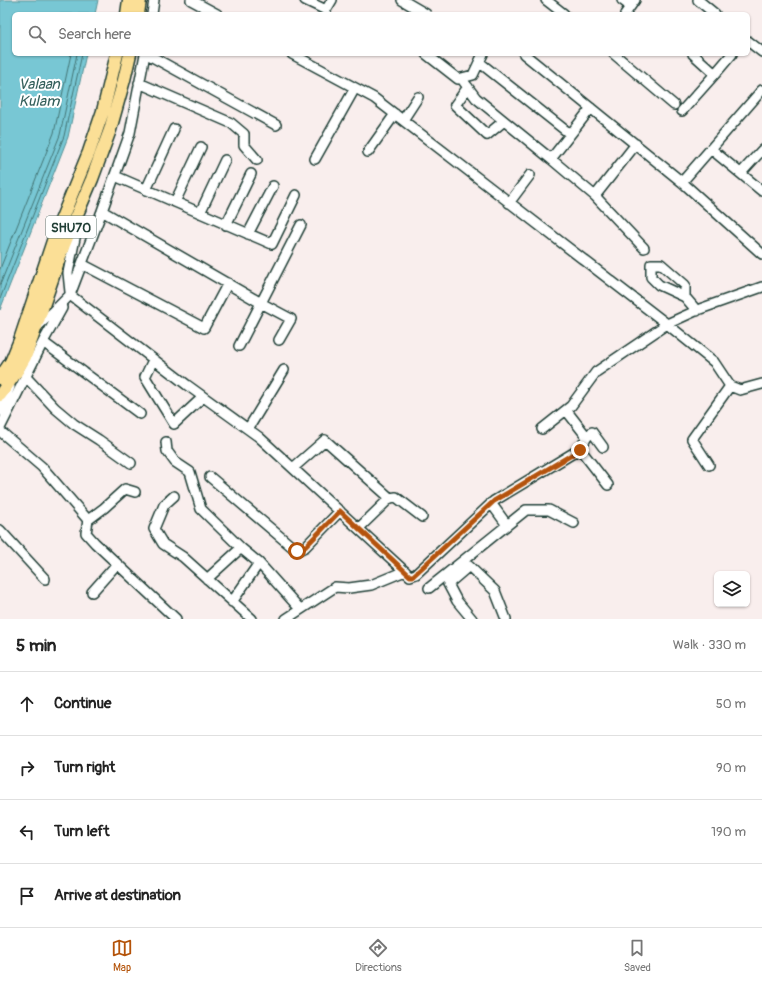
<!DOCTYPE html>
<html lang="en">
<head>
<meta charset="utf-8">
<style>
  :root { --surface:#fff; --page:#f2f2f2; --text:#222; --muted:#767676; --line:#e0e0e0; --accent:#b45309 }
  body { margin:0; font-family:Pangolin,sans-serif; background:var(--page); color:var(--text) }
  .controls { position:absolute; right:12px; bottom:12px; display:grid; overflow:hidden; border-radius:6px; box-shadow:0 1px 3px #0004 }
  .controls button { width:36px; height:36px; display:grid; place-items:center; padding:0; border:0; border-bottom:1px solid var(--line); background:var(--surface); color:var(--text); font:20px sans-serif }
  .stop { position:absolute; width:12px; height:12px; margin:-9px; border:3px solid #b45309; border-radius:50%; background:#fff }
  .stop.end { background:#b45309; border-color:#fff; box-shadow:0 1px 4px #0008 }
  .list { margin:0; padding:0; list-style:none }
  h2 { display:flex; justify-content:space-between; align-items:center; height:52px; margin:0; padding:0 16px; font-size:17px }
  h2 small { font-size:13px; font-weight:400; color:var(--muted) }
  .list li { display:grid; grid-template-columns:26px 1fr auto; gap:12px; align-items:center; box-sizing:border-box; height:64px; padding:0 16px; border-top:1px solid var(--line) }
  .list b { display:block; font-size:15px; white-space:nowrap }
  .list em { font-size:13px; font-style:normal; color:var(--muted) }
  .icon { flex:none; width:22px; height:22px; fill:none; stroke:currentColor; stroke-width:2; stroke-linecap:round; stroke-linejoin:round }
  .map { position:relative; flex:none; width:762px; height:619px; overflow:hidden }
  .search { position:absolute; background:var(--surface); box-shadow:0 1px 3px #0004; left:12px; right:12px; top:12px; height:44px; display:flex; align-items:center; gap:10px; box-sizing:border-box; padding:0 14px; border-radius:6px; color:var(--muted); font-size:15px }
  .sheet { height:308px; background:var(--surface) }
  nav { display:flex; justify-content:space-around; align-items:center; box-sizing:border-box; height:56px; border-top:1px solid var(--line); background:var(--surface); font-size:11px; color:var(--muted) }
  nav a { display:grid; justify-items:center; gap:2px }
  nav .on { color:var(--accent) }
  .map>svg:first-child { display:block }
</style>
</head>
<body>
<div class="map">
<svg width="762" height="619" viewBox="0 0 762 619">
  <rect width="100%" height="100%" fill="#f9eeed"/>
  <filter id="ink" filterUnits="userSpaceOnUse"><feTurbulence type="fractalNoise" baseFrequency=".025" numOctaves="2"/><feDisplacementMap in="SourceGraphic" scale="8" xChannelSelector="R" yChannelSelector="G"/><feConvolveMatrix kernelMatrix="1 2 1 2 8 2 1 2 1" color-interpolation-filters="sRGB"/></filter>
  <g filter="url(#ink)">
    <path fill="#78c7d4" stroke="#549094" d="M0 0H98L95 14H14V54H86L68 137 0 310Z"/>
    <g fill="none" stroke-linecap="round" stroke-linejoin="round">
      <path stroke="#437474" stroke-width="1" d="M0 269 54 133 71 54
        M0 285 60 135 77 54
        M0 299 64 136 82 54"/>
      <g stroke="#1f3d34" stroke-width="12">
        <path id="minor" d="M191 0 217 14
          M305 0 326 10 332 0
          M402 0 426 14
          M546 0 564 14
          M622 0 630 6
          M698 0 715 14
          M152 14 154 0
          M625 14 635 0
          M748 41 762 52
          M147 54 276 125
          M292 54 374 98 667 324 714 362 730 386 740 390 762 384
          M426 54 458 79 473 75 483 54
          M524 54 682 182 762 254
          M614 54 674 105
          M693 54 715 74 732 54
          M479 62 570 134
          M461 78 476 98 551 159 591 108
          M139 83 231 123 244 134V145L257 160
          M468 87 455 105 487 135 504 121
          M682 111 715 74
          M403 120 418 97
          M711 149 762 191
          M368 152 395 114
          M315 159 355 88
          M551 159 595 196 644 248
          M741 173 762 150
          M115 176 272 244 296 195
          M682 182 762 90
          M146 190 174 129
          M595 196 636 144
          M175 202 201 147
          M509 203 530 175
          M102 211 261 303 239 346
          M200 213 225 160
          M226 225 251 174
          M248 234 273 186
          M82 264 204 328 228 283
          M70 292 68 273 77 228V219
          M70 295 102 211 130 133 145 54
          M685 297V285L661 264H651V277L659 285 685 297 697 311
          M37 327 54 311 70 295 187 385 259 437 410 576 416 574 494 501 580 449 587 437 566 410
          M279 340 291 319 261 303 301 225
          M43 342 140 414
          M153 360 145 377 174 424 203 397
          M25 376 55 408 74 424 99 440 131 463
          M0 411 10 387
          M0 428 43 342 62 308
          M248 429 284 370
          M542 429 571 406 596 372 667 324 700 309 762 287
          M0 431 42 467 88 520 86 533 95 543 176 619
          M587 437 592 432 603 447
          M166 442 167 451 175 462 190 472 201 509 242 549 259 563 300 609
          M580 449 608 485
          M709 465 692 439 730 386
          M293 468 325 440 390 498
          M210 477 297 551 305 547 340 511
          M174 496 164 505 154 529 163 544 183 557 252 619
          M491 503 507 525
          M88 520 104 508 125 489 135 492
          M359 528 390 498 396 497 422 517
          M0 530 45 579
          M207 579 241 548
          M429 588 526 510H549L574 523
          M92 592 117 564
          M232 602 259 563
          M286 619 335 587 349 588 371 585 405 571
          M472 619 457 601 448 584 469 566 495 591 506 619"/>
      </g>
      <g stroke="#1f3d34" stroke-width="15">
        <path id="major" d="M127 14 129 0
          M138 14 140 0
          M0 378 11 362 20 340 55 235 89 152 103 111 117 54
          M0 395 15 374 25 357 32 338 63 247 92 179 110 130 124 80 130 54"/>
      </g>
      <use href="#minor" stroke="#fff" stroke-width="9"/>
      <use href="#major" stroke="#fbdf96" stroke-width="12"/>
    </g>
  </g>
  <g fill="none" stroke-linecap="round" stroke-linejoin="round" filter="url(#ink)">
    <path stroke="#b45309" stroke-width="5" d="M297 551 305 547 340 511 410 576H413L494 501 580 450"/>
  </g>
  <g text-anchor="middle" stroke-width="4" stroke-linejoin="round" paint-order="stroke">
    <rect fill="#fff" stroke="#627771" stroke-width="1" x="46" y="216" width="50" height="22" rx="3"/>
    <g font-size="13" font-weight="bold" fill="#1f3d34">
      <text x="71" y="232">SHU70</text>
    </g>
    <g font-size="15" font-style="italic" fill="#35605c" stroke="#fff">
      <text x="39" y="89">Valaan<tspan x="39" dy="17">Kulam</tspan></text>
    </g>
  </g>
</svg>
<div class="controls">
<button><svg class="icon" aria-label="layers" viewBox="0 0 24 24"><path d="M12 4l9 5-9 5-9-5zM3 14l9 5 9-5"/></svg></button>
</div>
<div class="stop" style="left:297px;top:551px"></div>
<div class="stop end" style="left:580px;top:450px"></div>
<div class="search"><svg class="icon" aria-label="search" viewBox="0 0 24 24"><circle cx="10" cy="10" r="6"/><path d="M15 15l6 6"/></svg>Search here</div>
</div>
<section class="sheet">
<h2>5 min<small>Walk · 330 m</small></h2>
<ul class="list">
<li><svg class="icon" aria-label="ahead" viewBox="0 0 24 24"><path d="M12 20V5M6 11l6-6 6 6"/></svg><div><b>Continue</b></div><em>50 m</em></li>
<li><svg class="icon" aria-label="right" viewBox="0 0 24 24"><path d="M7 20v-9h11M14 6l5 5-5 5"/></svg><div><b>Turn right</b></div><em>90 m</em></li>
<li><svg class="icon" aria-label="left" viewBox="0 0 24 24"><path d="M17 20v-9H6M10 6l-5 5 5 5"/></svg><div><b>Turn left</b></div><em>190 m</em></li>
<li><svg class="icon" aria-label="arrive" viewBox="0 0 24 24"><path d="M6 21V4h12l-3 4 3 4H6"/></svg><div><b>Arrive at destination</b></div></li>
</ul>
</section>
<nav>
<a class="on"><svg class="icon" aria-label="map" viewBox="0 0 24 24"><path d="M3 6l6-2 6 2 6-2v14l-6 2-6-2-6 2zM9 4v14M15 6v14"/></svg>Map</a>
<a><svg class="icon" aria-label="directions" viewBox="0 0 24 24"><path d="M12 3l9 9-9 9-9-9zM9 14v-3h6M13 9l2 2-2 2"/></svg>Directions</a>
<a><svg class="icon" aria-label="saved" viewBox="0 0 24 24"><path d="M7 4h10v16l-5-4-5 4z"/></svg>Saved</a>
</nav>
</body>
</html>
